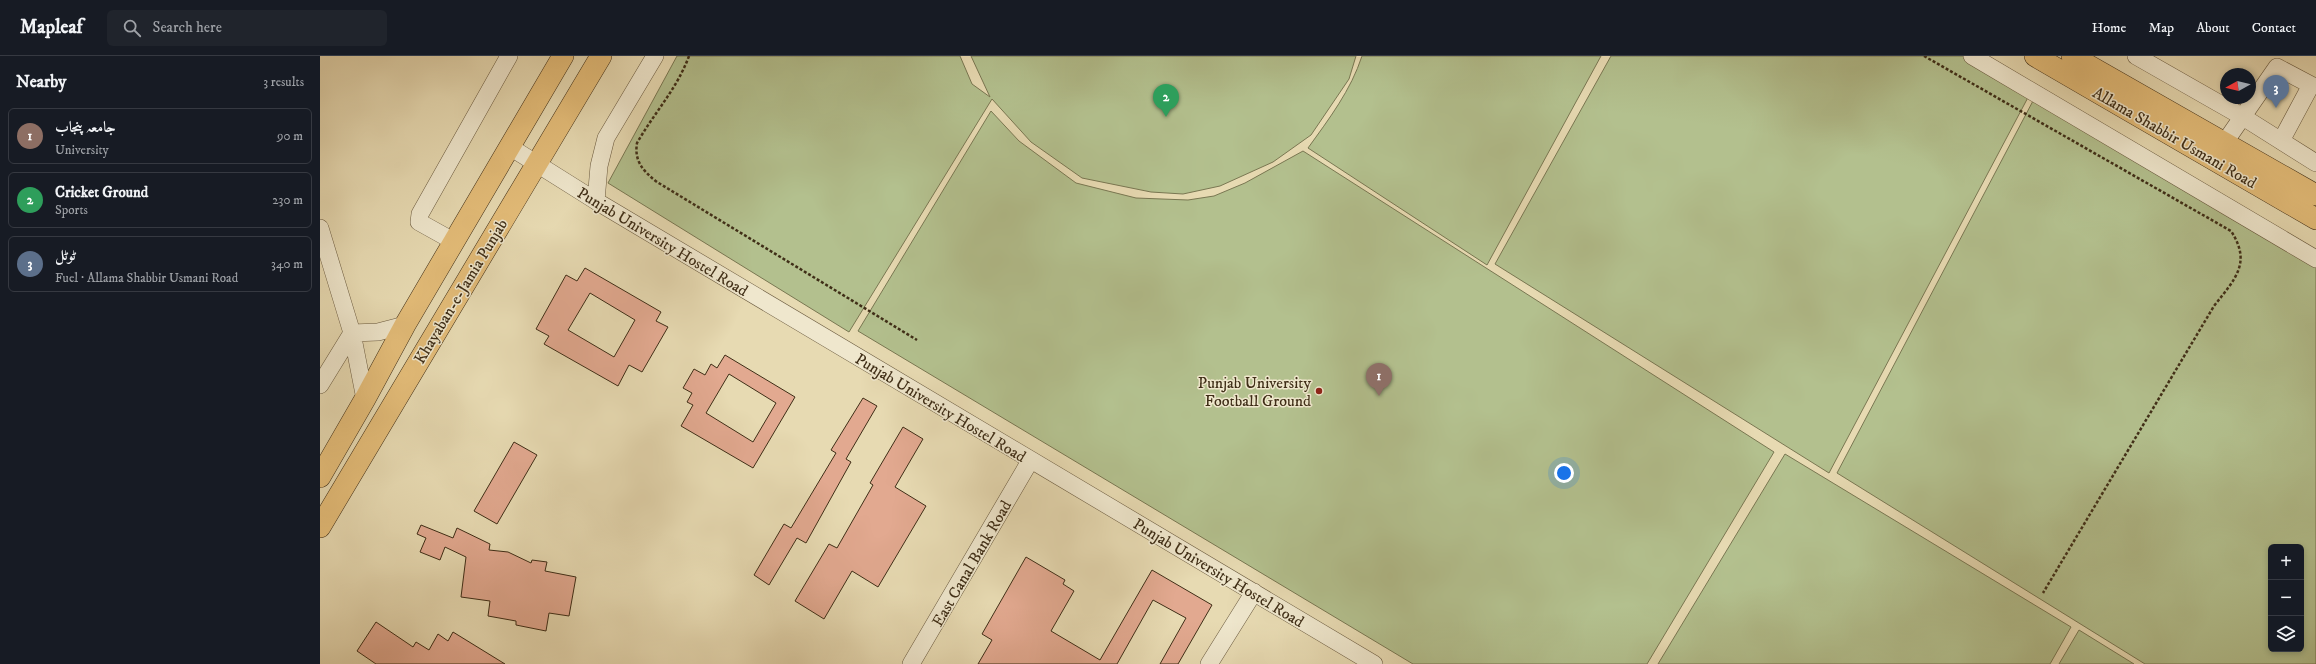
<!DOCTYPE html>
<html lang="en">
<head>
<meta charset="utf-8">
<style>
  :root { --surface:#171b24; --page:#20242c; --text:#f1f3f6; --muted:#9ea1a6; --line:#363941; --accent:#c59692 }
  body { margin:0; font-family:"IM FELL DW Pica",Amiri,serif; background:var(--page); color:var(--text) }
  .controls { position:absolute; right:12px; bottom:12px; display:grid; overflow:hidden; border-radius:6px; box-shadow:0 2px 6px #0003 }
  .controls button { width:36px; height:36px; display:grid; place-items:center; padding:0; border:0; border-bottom:1px solid var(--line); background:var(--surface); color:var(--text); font:20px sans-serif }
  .compass { position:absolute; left:1900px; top:12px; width:36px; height:36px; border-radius:50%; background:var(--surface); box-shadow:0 2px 6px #0003; rotate:262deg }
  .you { position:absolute; left:1244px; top:417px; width:14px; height:14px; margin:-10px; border:3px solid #fff; border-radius:50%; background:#1a73e8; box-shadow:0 0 0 6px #1a73e833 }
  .badge { display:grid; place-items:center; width:26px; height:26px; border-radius:50%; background:var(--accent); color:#fff; font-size:13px; font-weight:700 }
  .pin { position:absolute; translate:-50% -33px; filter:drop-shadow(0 1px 2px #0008) }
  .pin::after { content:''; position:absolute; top:21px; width:14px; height:12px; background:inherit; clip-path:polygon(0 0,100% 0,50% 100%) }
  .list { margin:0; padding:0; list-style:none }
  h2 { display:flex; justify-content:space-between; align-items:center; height:52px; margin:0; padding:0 16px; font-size:17px }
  h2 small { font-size:13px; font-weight:400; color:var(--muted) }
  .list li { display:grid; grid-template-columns:26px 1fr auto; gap:12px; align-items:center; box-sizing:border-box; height:56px; margin:0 8px 8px; padding:0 8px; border:1px solid var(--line); border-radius:6px }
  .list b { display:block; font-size:15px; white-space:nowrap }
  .list p { margin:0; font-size:13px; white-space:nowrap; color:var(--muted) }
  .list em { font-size:13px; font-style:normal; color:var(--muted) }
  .icon { flex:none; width:22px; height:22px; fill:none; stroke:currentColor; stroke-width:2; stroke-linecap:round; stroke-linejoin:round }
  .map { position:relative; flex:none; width:1996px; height:608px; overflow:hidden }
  header { display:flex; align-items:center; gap:24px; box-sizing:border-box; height:56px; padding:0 20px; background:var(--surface); border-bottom:1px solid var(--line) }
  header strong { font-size:19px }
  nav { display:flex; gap:22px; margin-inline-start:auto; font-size:14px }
  .search { width:280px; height:36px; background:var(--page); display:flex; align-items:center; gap:10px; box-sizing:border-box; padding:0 14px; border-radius:6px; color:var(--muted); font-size:15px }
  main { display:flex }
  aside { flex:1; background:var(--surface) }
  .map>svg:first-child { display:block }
</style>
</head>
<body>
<header>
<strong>Mapleaf</strong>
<div class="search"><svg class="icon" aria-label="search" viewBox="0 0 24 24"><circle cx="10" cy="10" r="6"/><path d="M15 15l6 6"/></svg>Search here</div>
<nav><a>Home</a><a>Map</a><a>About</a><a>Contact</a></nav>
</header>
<main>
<aside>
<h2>Nearby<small>3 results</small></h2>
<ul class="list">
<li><span class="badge" style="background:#8d6e63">1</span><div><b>جامعہ پنجاب</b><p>University</p></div><em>90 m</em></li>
<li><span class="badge" style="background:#2e9e5b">2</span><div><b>Cricket Ground</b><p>Sports</p></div><em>230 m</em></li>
<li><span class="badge" style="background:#5c6f8a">3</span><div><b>ٹوٹل</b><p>Fuel · Allama Shabbir Usmani Road</p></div><em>340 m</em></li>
</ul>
</aside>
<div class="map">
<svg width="1996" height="608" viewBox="0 0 1996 608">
  <rect width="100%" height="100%" fill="#e7dab2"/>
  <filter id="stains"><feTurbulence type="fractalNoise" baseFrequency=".005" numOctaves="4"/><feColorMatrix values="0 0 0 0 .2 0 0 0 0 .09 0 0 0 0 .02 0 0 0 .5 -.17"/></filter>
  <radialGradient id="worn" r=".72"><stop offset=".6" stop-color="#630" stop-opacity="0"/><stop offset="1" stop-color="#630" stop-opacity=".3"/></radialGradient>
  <path fill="#b3c08e" stroke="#797752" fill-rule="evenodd" d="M357 0H640L652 28 670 41 651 0H1036L1029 23 991 79 953 106 900 130 863 138 831 136 762 122 711 86 672 43 529 276 288 127Z
    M1042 0H1281L1167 209 988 92C1009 63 1031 34 1042 0Z
    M1291 0H1652L1713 32 1509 417 1175 208Z
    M1714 43 1996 200V608H1825L1517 417ZM1951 491H1981V593H1951Z
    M671 55 699 85 756 127 816 142 868 144 894 140 925 127 983 95 1454 396 1327 608H1093L538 275Z
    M1465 398 1751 571 1730 608H1338Z
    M1759 574 1814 608H1739Z"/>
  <path fill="#e2a990" stroke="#3f2e17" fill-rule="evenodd" d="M265 212 341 256 336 265 348 271 322 316 309 309 298 330 224 288 229 280 216 273 246 219 257 225ZM270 237 315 264 294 301 248 274Z
    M405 299 475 341 433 412 361 370 373 349 367 346 372 337 363 332 374 313 385 319 391 308 397 312ZM409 318 456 347 433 386 386 357Z
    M543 342 557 350 526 403 531 406 486 487 477 482 449 529 434 519 464 468 471 472 516 397 511 394Z
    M583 371 603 383 575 431 606 450 558 531 532 515 504 563 475 545 509 488 517 492 553 429 550 427Z
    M194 386 217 399 177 468 154 455Z
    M101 469 133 482 137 472 170 488 169 494 188 496 211 507 212 504 227 506 225 515 256 521 249 560 229 557 226 575 196 569V565L168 560 170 545 141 541 146 501 125 491 120 504 100 496 106 482 97 478Z
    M706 501 745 524 743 528 754 535 731 575 780 604 832 514 892 549 858 608H840L866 562 833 544 797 608H658L672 584 662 578Z
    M56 566 93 591 96 586 109 594 118 578 128 585 133 576 185 608H56L37 595Z"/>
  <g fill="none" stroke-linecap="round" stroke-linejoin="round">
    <g stroke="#69593e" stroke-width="18">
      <path id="minor" d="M1652 0 1996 203
        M1816 0 1923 61 1996 107
        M1905 86 1957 11 1991 29 1961 85
        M190 91 276 145 1054 608
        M276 145 279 110 286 82 335 0
        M0 172 32 277 45 343
        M135 186 99 166 100 158 189 0
        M32 277 58 276 85 269
        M0 329 32 277
        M591 608 710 405
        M889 608 934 536"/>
    </g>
    <g stroke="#3f2e17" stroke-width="22">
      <path id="major" d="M1715 0 1996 163
        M1752 0 1996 139
        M0 421 45 343 85 269 243 0
        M0 471 281 0"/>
    </g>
    <path stroke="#3f2e17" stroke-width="2.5" stroke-dasharray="3 2" stroke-linecap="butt" d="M369 0C357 33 334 57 317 87 314 105 323 115 337 126L597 284
      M1604 0 1911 175C1932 207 1915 223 1894 250L1723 537"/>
    <use href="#minor" stroke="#efe7cd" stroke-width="17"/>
    <use href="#major" stroke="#e4bd79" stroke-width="21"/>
  </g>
  <circle fill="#8f2418" stroke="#efe7cd" stroke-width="1.5" cx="999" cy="335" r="4"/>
  <g text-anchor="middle" stroke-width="3" stroke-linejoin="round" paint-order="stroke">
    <g font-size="16" fill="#3f2e17" stroke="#efe7cd">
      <text transform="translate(1855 81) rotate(30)" y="6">Allama Shabbir Usmani Road</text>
      <text transform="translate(343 185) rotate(31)" y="6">Punjab University Hostel Road</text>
      <text transform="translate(140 235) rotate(-59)" y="6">Khayaban-e-Jamia Punjab</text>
      <text transform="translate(621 351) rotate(31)" y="6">Punjab University Hostel Road</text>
      <text transform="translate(651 507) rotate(-60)" y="6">East Canal Bank Road</text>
      <text transform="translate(899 516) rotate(31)" y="6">Punjab University Hostel Road</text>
    </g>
    <g font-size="16" fill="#3f2e17" stroke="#efe7cd" text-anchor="end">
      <text x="991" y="332">Punjab University<tspan x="991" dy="18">Football Ground</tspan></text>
    </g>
  </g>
  <rect width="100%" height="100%" filter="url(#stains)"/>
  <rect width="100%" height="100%" fill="url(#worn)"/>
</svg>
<div class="controls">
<button>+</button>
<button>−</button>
<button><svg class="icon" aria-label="layers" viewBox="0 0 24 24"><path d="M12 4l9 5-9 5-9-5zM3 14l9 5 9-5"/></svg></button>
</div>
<svg class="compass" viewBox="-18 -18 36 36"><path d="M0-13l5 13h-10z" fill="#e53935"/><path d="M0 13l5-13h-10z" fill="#9ea1a6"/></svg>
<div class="you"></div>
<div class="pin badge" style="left:1059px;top:340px;background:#8d6e63">1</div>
<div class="pin badge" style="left:846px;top:61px;background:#2e9e5b">2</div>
<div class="pin badge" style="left:1956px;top:52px;background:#5c6f8a">3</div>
</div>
</main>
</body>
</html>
